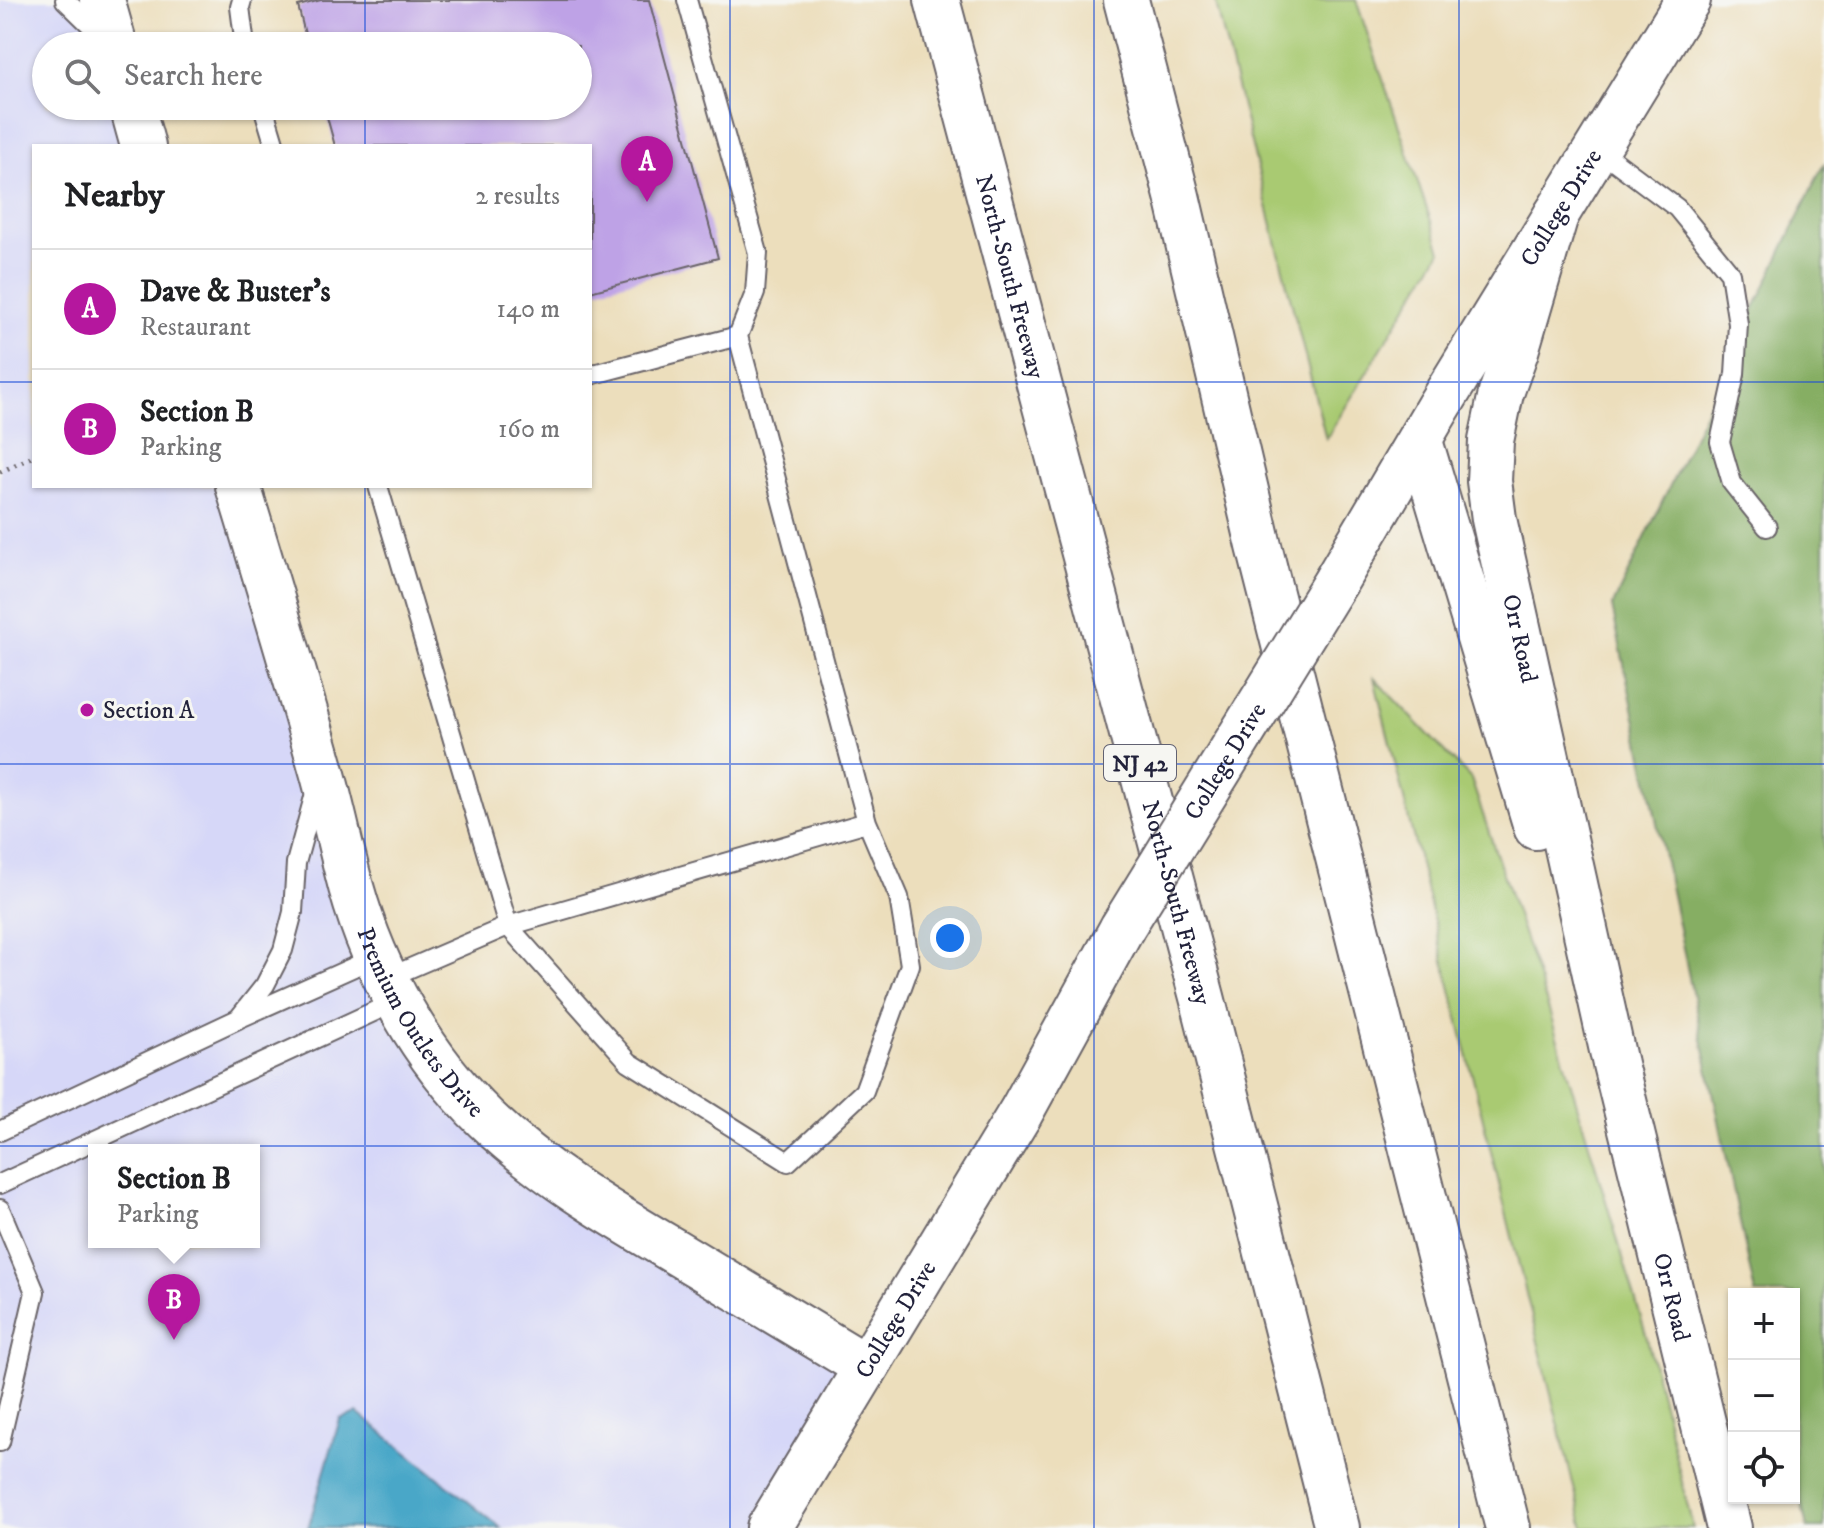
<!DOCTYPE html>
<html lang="en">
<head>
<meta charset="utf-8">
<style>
  :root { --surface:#fff; --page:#f6f6f6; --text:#202124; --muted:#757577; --line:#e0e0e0; --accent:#b5179e }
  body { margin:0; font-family:"IM FELL DW Pica",serif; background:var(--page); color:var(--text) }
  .controls { position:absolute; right:24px; bottom:24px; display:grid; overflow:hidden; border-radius:0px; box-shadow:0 2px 6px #0004 }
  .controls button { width:72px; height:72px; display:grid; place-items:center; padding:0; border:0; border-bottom:2px solid var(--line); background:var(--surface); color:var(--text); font:40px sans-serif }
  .you { position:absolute; left:950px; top:938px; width:28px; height:28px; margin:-20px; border:6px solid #fff; border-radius:50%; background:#1a73e8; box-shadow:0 0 0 12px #1a73e833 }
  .badge { display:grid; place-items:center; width:52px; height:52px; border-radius:50%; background:var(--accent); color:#fff; font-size:26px; font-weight:700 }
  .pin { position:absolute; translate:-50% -66px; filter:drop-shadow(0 2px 4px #0008) }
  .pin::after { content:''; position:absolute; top:42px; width:28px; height:24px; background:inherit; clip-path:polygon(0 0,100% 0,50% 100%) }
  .popup { position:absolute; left:88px; top:1144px; width:172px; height:104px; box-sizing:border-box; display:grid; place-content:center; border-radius:0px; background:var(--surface); filter:drop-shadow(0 2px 6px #0005); font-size:26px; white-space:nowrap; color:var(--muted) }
  .popup b { font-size:30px; color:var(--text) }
  .popup::after { content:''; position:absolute; left:50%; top:100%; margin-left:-16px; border:16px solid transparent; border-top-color:var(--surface) }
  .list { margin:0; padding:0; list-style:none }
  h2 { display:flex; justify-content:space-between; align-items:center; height:104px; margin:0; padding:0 32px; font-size:34px }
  h2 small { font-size:26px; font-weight:400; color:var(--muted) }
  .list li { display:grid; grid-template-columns:52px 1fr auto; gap:24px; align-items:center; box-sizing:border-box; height:120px; padding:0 32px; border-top:2px solid var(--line) }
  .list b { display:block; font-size:30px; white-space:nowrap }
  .list p { margin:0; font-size:26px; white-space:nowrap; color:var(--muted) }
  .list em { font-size:26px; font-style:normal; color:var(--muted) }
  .icon { flex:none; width:44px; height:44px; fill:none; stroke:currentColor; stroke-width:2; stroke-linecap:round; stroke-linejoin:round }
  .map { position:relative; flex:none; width:1824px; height:1528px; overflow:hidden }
  .search { position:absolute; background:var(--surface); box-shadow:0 2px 6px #0004; left:32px; top:32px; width:560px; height:88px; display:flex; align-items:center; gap:20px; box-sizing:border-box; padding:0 28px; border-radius:44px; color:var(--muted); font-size:30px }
  .panel { position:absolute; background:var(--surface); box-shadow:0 2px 6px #0004; left:32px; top:144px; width:560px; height:344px; border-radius:0px }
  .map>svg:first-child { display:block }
</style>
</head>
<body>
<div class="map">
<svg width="1824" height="1528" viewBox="0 0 1824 1528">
  <rect width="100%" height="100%" fill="#f6f6f2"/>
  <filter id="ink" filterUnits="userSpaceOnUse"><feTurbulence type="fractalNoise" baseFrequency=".0125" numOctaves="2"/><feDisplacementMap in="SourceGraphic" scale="16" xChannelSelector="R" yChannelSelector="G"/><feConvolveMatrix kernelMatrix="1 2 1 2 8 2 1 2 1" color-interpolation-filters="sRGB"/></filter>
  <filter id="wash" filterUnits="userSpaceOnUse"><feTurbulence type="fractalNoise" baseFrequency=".006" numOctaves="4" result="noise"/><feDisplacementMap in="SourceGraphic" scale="32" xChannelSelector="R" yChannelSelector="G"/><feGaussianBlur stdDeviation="1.8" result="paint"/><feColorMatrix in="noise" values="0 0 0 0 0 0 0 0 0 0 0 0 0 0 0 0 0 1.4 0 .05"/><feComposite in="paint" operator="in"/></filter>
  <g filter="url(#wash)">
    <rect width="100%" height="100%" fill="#ecdebc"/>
    <path fill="#d6d7f8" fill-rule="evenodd" d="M0 0H102L115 46H46V106H132L143 146H34V486H238L322 768 446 1074 865 1366 769 1528H0ZM94 1150H254V1242H94Z"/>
    <path fill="#a9ca72" stroke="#667656" stroke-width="2" d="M1215 0H1356L1441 251 1326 439Z
      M1374 678 1471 779 1547 1004 1647 1338 1693 1528H1584Z"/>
    <path fill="#86ae64" stroke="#546850" stroke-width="2" d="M1824 163V1528H1807L1794 1468V1294H1755L1612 607Z"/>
    <path fill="#49a7c8" stroke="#366482" stroke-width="2" d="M358 1413 501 1528H308L340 1419Z"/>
    <g id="blocks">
      <path fill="#bea2e6" d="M321 0H649L718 258 590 292V146H335L324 106H578V46H308L298 6Z"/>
    </g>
  </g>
  <g filter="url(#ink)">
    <use href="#blocks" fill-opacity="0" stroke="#696468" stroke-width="2"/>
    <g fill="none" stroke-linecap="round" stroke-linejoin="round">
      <g stroke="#696468" stroke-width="22">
        <path id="lane" d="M65 0 100 34
          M242 0 240 7 245 46
          M687 0 758 253 755 293 738 336
          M263 106 275 146
          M1597 148 1677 208 1730 273 1738 324 1735 374 1720 442 1732 483 1767 527
          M378 486 508 926 867 822
          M385 979 508 926 629 1062 788 1162 864 1091 910 965 899 897 867 822 738 336 590 375
          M240 1018 376 957
          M0 1131 238 1019 265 985 283 950 293 912 296 863 316 790
          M0 1184 397 1001
          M0 1209 35 1292 0 1442"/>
      </g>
      <g stroke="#696468" stroke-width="48">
        <g id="secondary">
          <path d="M102 0 115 46"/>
          <path d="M132 106 143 146"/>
          <path id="s1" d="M1556 215 1516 351 1501 393 1491 441 1489 481 1494 519 1615 1064 1729 1528"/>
          <path d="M1420 441 1536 827"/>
          <path id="s2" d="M238 486C266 578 294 671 320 764 332 805 340 846 351 887 375 973 422 1057 486 1119 542 1173 608 1212 674 1251 738 1289 802 1328 865 1366"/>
          <path id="s3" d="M1336 581 1439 406 1688 0"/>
          <path id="s4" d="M769 1528 1021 1112 1122 928"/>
        </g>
      </g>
      <g stroke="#696468" stroke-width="48">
        <g id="highway">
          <path id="s5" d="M937 0 1202 997 1337 1528"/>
          <path d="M1126 0 1177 196 1259 546 1508 1528"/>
        </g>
      </g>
      <path stroke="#696468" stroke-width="5" stroke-dasharray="2 6" stroke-linecap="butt" d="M0 472 34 456"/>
      <use href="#lane" stroke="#fff" stroke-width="18"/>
      <use href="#secondary" stroke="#fff" stroke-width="44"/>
      <use href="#highway" stroke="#fff" stroke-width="44"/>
      <g stroke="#696468" stroke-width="48" stroke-linecap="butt">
        <g id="secondary-bridge">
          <path id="s6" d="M1122 928 1336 581"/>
        </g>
      </g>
      <use href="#secondary-bridge" stroke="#fff" stroke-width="44"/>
    </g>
  </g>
  <path fill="none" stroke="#1d4ed8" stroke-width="2" stroke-opacity="0.55" d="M365 0V46M730 0V1528M1094 0V1528M1459 0V1528M365 106V146M0 382H34M590 382H1824M365 486V1528M0 764H1824M0 1146H1824"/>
  <circle fill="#b5179e" stroke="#f6f6f2" stroke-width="3" cx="87" cy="710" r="8"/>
  <g text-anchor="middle" stroke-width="6" stroke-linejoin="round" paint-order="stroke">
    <rect fill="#f6f6f2" stroke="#626272" stroke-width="2" x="1104" y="745" width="72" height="36" rx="6"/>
    <g font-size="22" font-weight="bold" fill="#22223b">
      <text x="1140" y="771">NJ 42</text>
    </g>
    <g font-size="24" fill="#22223b" stroke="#f6f6f2">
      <text dy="8" stroke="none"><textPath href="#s3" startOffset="436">College Drive</textPath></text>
      <text dy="8" stroke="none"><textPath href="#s5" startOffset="286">North-South Freeway</textPath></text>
      <text dy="8" stroke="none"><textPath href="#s1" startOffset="436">Orr Road</textPath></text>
      <text dy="8" stroke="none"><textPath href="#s6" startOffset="196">College Drive</textPath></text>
      <text dy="8" stroke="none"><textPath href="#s5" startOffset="934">North-South Freeway</textPath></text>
      <text dy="8" stroke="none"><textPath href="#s2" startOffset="570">Premium Outlets Drive</textPath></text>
      <text dy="8" stroke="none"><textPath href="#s1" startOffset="1112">Orr Road</textPath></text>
      <text dy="8" stroke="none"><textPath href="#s4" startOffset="244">College Drive</textPath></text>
    </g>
    <g font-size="24" fill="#22223b" stroke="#f6f6f2" text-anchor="start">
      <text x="103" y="718">Section A</text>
    </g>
  </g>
</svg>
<div class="controls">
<button>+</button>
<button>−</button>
<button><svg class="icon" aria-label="locate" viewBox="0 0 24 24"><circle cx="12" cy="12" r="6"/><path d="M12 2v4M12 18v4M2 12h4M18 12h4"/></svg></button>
</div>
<div class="you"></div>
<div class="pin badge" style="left:647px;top:202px">A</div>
<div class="pin badge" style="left:174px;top:1340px">B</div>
<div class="popup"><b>Section B</b>Parking</div>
<div class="search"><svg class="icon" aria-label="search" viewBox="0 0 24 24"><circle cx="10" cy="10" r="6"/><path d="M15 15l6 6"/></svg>Search here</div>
<section class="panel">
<h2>Nearby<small>2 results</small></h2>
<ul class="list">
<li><span class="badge">A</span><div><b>Dave &amp; Buster's</b><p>Restaurant</p></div><em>140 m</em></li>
<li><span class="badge">B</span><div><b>Section B</b><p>Parking</p></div><em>160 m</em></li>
</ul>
</section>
</div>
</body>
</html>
